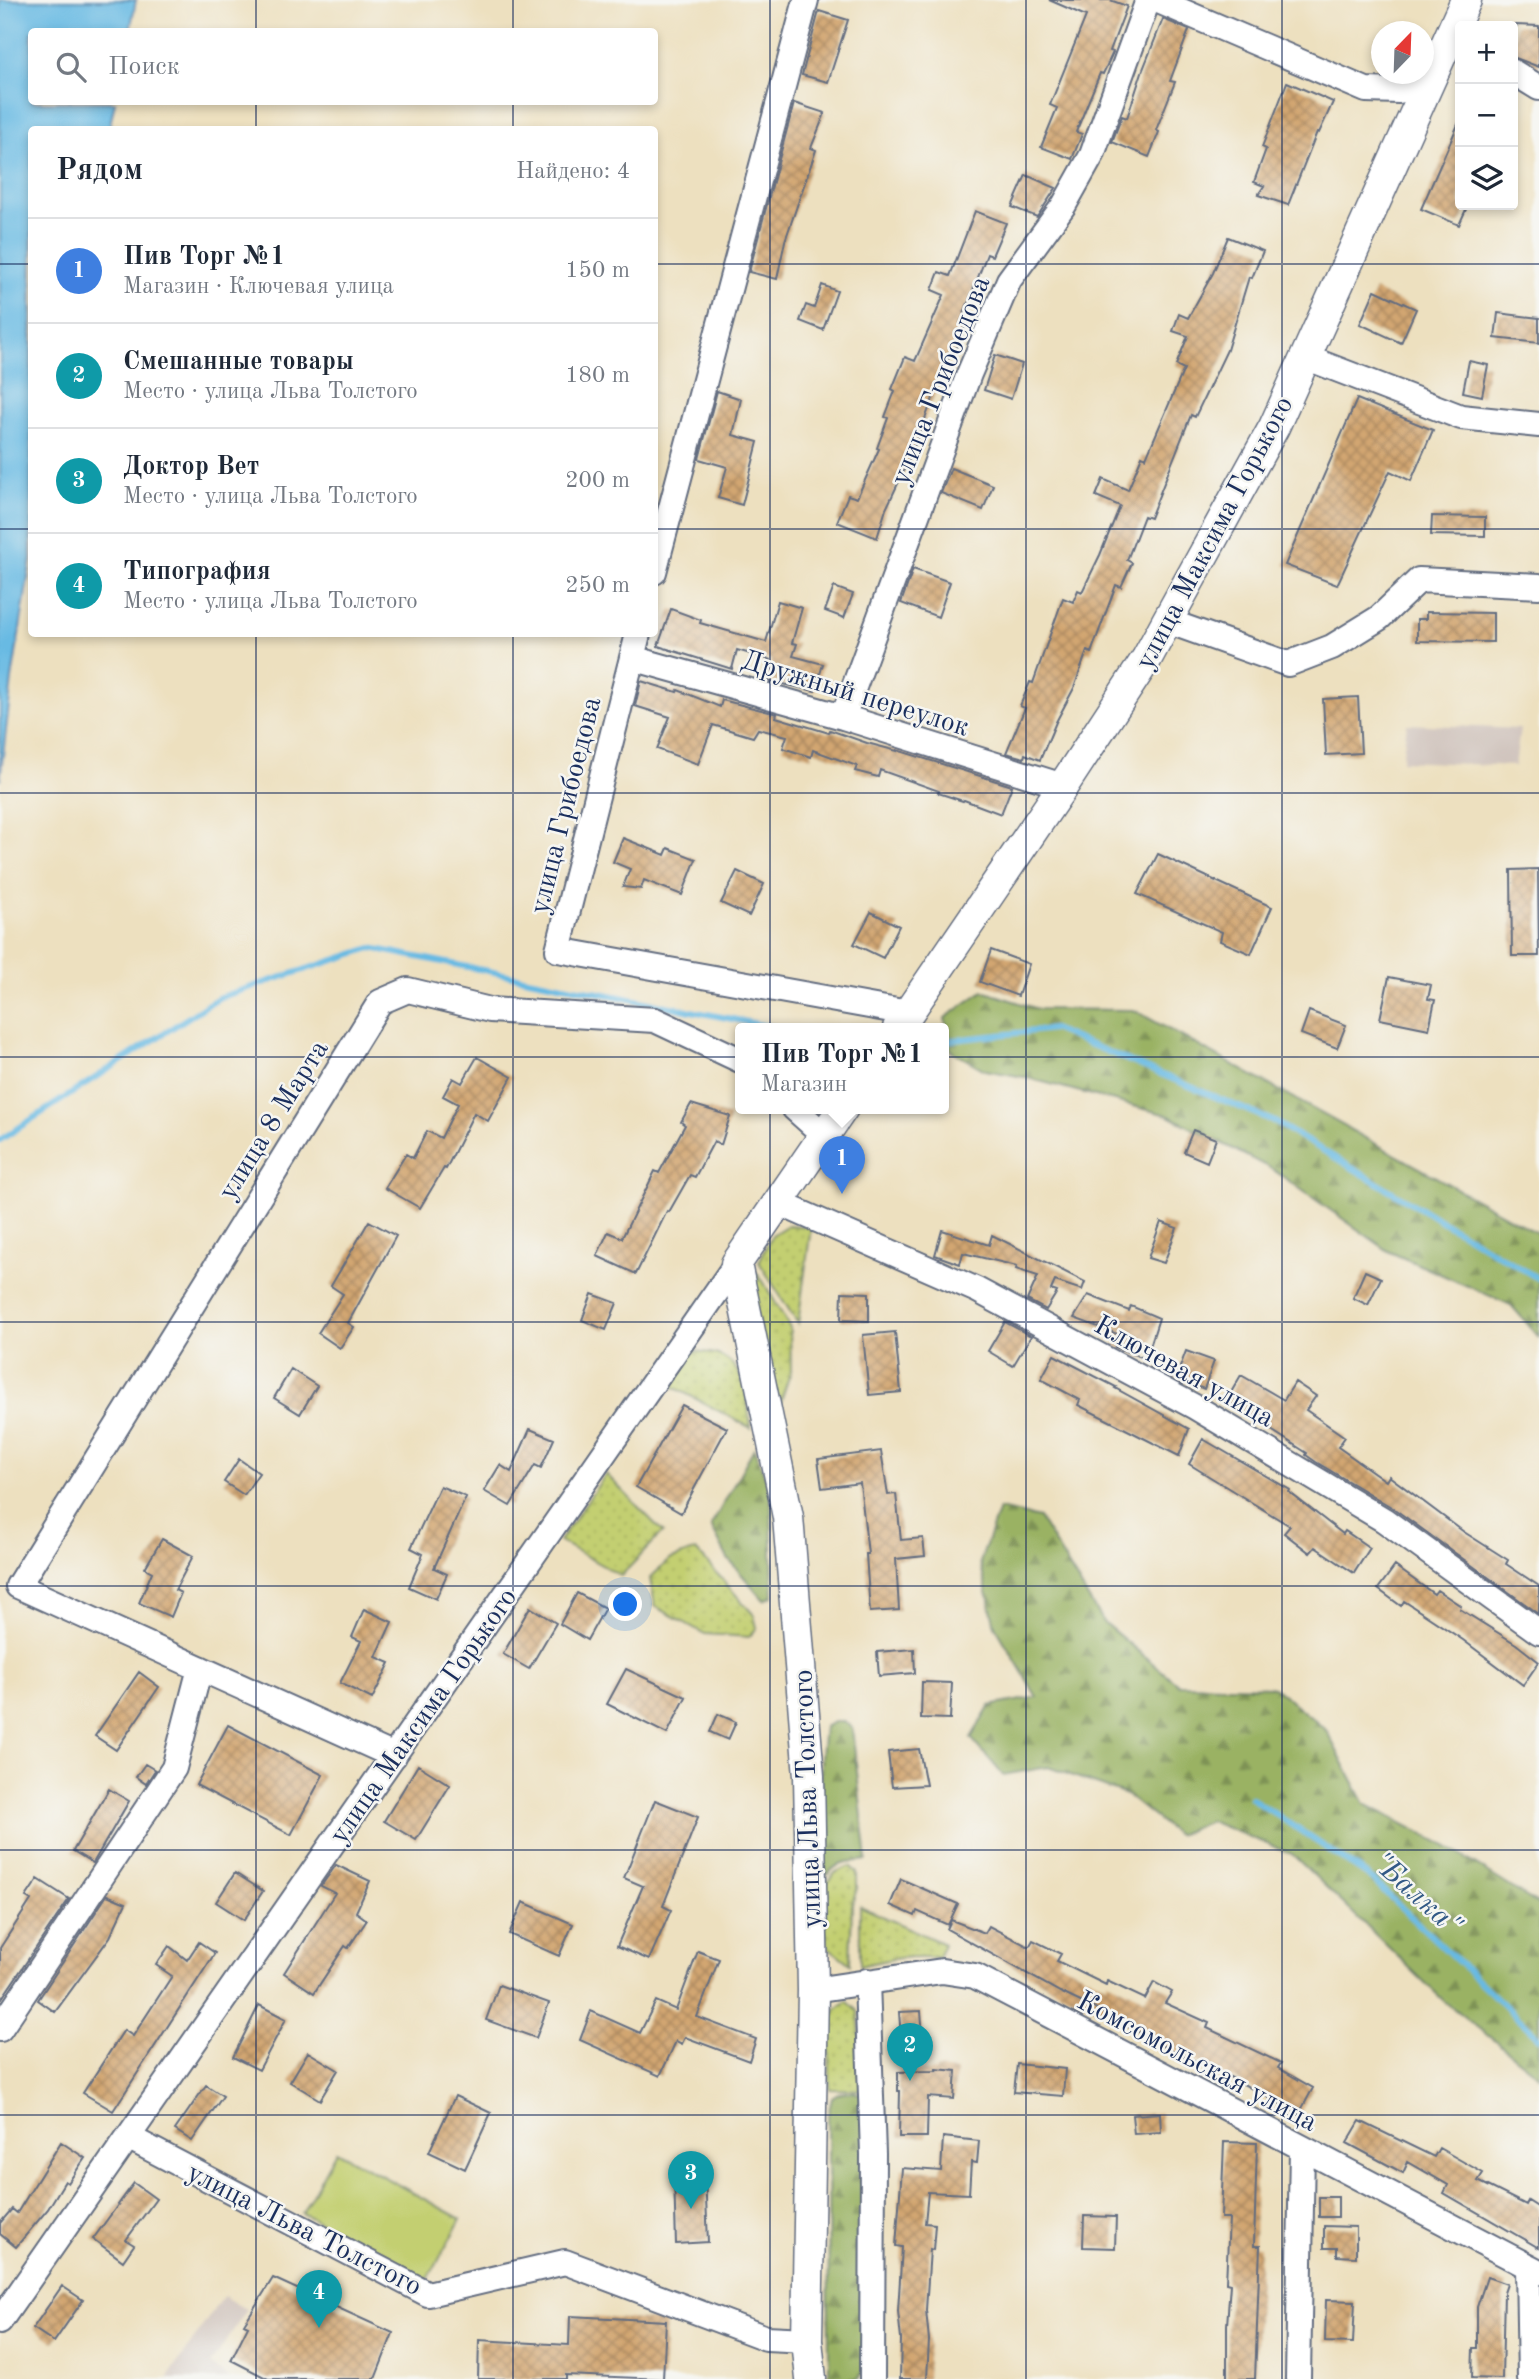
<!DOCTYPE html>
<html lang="ru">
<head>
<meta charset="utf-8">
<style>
  :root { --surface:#fff; --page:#f6f6f7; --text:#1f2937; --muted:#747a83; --line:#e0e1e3; --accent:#0b8043 }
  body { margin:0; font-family:"Old Standard TT",serif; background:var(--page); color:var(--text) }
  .controls { position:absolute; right:21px; top:21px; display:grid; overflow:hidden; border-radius:7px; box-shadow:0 4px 10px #0003 }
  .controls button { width:63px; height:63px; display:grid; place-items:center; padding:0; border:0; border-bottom:2px solid var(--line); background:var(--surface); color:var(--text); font:35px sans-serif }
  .compass { position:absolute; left:1371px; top:21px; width:63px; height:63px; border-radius:50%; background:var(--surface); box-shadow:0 4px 10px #0003; rotate:23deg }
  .you { position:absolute; left:626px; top:1605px; width:24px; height:24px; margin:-18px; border:5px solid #fff; border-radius:50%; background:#1a73e8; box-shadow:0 0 0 10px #1a73e833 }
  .badge { display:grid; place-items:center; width:46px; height:46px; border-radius:50%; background:var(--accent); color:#fff; font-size:23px; font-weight:700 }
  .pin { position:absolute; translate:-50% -58px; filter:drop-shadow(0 2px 4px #0008) }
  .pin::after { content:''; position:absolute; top:37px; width:24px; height:21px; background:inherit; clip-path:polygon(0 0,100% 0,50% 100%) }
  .popup { position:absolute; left:735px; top:1023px; width:214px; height:91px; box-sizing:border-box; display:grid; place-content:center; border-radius:7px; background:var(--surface); filter:drop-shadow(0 2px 5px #0005); font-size:23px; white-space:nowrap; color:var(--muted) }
  .popup b { font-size:26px; color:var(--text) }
  .popup::after { content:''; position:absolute; left:50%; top:100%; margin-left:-14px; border:14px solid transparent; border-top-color:var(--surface) }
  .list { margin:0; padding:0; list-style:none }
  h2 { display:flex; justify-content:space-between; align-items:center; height:91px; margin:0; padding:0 28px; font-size:30px }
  h2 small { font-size:23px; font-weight:400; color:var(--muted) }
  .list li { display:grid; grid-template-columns:46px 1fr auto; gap:21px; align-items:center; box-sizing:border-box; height:105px; padding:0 28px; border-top:2px solid var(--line) }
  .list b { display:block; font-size:26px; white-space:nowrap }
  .list p { margin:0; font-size:23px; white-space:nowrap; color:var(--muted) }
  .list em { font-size:23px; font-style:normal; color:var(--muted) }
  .icon { flex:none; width:38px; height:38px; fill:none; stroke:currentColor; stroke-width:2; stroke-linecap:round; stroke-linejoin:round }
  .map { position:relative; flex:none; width:1539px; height:2379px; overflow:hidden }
  .search { position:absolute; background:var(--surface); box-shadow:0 4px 10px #0003; left:28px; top:28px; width:630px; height:77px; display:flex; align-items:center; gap:18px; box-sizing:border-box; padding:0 24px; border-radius:7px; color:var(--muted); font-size:26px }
  .panel { position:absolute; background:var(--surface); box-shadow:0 4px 10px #0003; left:28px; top:126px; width:630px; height:511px; border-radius:7px }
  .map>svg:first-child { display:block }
</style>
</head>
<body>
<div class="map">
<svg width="1539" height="2379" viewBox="0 0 1539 2379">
  <defs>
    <pattern id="grass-dots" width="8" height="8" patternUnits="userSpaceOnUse" patternTransform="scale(1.75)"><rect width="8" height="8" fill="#c3cf71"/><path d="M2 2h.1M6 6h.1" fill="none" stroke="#a7b264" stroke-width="1.8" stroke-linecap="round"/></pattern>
    <pattern id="forest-firs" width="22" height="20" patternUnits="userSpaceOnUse" patternTransform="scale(1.75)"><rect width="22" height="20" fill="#9ab263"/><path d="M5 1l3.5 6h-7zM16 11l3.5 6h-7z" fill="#7d9155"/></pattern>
    <pattern id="building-cross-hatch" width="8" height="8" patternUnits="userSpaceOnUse" patternTransform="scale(1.75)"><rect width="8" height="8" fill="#d2a671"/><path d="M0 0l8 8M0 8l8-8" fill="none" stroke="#aa8860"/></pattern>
  </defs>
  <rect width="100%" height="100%" fill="#f6f6f2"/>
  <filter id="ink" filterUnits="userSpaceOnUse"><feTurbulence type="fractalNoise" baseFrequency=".0143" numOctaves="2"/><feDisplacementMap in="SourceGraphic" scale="14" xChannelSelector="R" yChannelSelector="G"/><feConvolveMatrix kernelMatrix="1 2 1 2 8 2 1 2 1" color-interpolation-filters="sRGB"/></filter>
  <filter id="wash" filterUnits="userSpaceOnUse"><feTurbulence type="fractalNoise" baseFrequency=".00686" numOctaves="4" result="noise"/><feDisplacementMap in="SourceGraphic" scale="28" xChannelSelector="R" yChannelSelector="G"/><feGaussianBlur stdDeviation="1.57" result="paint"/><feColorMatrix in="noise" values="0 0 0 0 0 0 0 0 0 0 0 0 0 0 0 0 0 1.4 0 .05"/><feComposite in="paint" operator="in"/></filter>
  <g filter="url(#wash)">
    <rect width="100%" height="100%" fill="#ede0bf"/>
    <path fill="#cec1ba" d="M1407 724 1520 729 1515 766 1402 761Z
      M223 2296 247 2310 210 2365 230 2379H167Z"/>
    <path fill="url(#grass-dots)" stroke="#6f7f68" stroke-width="2" d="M788 1225 811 1227 798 1324 759 1262 772 1235Z
      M744 1267 754 1270 763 1281 790 1328 791 1371 779 1406Z
      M695 1351C702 1352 711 1352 718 1355 747 1366 747 1402 751 1428L666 1383 677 1361Z
      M606 1474 663 1532 621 1576 559 1541Z
      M696 1550 754 1615 757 1628 749 1637 705 1634 655 1606 650 1578 669 1560Z
      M850 1866 857 1873V1888L852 1904 850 1964 828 1947 825 1930V1884L836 1872Z
      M860 1906 944 1944 938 1958C910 1955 887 1959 860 1966Z
      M847 2001 858 2011 865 2090 830 2089 829 2027 835 2010Z"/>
    <path fill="url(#forest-firs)" stroke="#5a7060" stroke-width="2" d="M983 991 1038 1009 1134 1010 1539 1234V1337L1511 1305 1390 1252 1272 1169 1167 1115 1024 1077 985 1070 950 1050 945 1018Z
      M754 1448 771 1492 773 1596 764 1600 728 1559 711 1526Z
      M999 1509 1039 1518 1103 1622 1179 1685 1274 1687 1326 1730 1365 1804 1448 1847 1539 1905V2076L1444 2001 1292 1854 1210 1821 1177 1835 1127 1795 1048 1767 1003 1775 971 1738 990 1706 1037 1697 995 1626 980 1562Z
      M834 1722H845L852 1728 867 1860C846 1863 843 1858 827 1875L821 1860V1756L824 1727Z
      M854 2092 866 2096 869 2261 859 2301 864 2330V2371L858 2379H829L828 2114 832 2098 840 2093Z"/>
    <path fill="#c3cf71" stroke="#6f7f68" stroke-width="2" d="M336 2151 461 2219 427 2281 302 2213Z"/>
    <path fill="#67bae3" stroke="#4174a0" stroke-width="2" d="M0 0H136L130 31 32 32V102H115L109 129 32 130 31 560 12 679 0 781Z"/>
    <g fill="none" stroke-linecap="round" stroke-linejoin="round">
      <path stroke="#67bae3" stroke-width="6" d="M944 1041 1053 1029 1275 1122 1539 1279
        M0 1140 218 998 371 948 778 1028
        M1251 1798 1367 1875 1539 2038"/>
    </g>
    <g id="blocks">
      <path fill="url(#building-cross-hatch)" d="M1049 0H1110L1127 6 1110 51 1113 52 1103 74 1100 73 1076 132 1082 134 1072 159 1041 147 1057 108 1050 105 1086 16Z
        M819 11 848 20 828 82 802 75Z
        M1163 19 1189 30 1170 81 1175 82 1156 130 1159 132 1149 157 1112 142 1122 116 1127 118 1142 72Z
        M1516 25 1539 26V67L1513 57Z
        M1287 82 1333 102 1319 133 1317 132 1288 205 1258 195 1264 186 1254 182 1266 149 1262 147Z
        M794 103 825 113 811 148 816 150 785 241 777 279 749 272Z
        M1460 120V205H1468L1459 225 1421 209Z
        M1026 175 1056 188 1037 217 1012 207Z
        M975 211 1006 223 992 256 987 254 960 324 965 327 954 353 951 352 909 460 886 509 877 538 837 522 848 495 857 498 879 449 877 448 888 418 885 417 895 391 892 389 905 357 915 361 944 295 932 290 939 272 950 276Z
        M1228 237 1263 251 1252 278 1249 277 1227 350 1195 417 1191 415 1150 518 1144 516 1127 560 1132 563 1121 587 1116 585 1091 653 1087 651 1074 688 1056 722 1040 760 1025 754 1024 758 1006 753 1025 708 1020 706 1030 682 1033 683 1063 598 1073 602 1078 590 1082 592 1100 555 1120 506 1096 496 1103 479 1128 490 1142 456 1146 458 1184 369 1176 365 1188 336 1173 331 1179 314 1188 318 1213 273Z
        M822 285 837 291 823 330 800 321 806 305 814 308Z
        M1375 290 1416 309 1401 343 1360 324Z
        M1498 313 1539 318V343L1495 338Z
        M995 355 1022 364 1011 399 984 390Z
        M1469 361 1488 365 1482 396 1463 392Z
        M717 391 741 399 733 435 758 442 742 505 718 498 727 467 699 459Z
        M1357 399 1433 430 1411 481 1390 471 1337 585 1285 565Z
        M951 468 993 485 983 510 941 493Z
        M1432 516 1485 517V536L1431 535Z
        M913 569 950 582 938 617 901 603Z
        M834 587 853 594 844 618 825 611Z
        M778 601 802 608 792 643 797 644 793 656 823 664 815 691 765 680 771 660 737 650 732 669 658 646 671 609 701 620 700 623 766 642Z
        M1426 612 1493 613V642L1417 641V619H1426Z
        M641 681 677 692 678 690 720 707 722 700 777 714 776 717 829 733 830 730 867 743 897 751V750L1012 786 1001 814 964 800 963 801 938 793 939 791 880 770 878 777 855 771 857 766 813 750 811 757 783 748 787 736 758 729 753 737 713 725 698 764 657 749 670 717 635 706Z
        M1358 697 1361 753 1326 755 1323 699Z
        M623 838 665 855 668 848 696 859 682 895 644 880 641 889 623 887 630 869 613 862Z
        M1158 854 1272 907 1251 954 1220 941 1222 932 1137 894Z
        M1538 869 1539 956H1512L1511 870Z
        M737 871 764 884 749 916 721 903Z
        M871 912 899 926 883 958 854 944Z
        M991 950 1029 964 1018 996 980 982Z
        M1389 977 1431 985 1428 999 1435 1000 1429 1029 1380 1019Z
        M1309 1011 1346 1025 1337 1048 1301 1034Z
        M477 1057 512 1077 488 1121 474 1113 446 1169 444 1168 420 1208 385 1188 406 1154 413 1158 427 1131 441 1138 458 1104 443 1096 453 1078 462 1083Z
        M691 1104 730 1116 721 1145 714 1141 695 1177 690 1175 669 1212 667 1211 636 1274 597 1256 608 1232 622 1238 655 1171 659 1173 685 1125 681 1122Z
        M1193 1130 1216 1139 1207 1162 1184 1152Z
        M369 1221 396 1236 348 1323 354 1327 340 1348 318 1333 343 1294 331 1286Z
        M1161 1222 1177 1228 1164 1263 1148 1258Z
        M942 1230 989 1245 992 1235 1085 1282 1082 1290 1055 1281 1051 1290 1057 1292 1046 1310 1027 1300 1038 1276 1016 1269 1017 1266 963 1253 960 1264 935 1255Z
        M1365 1271 1381 1278 1368 1305 1353 1298Z
        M842 1292 869 1293V1321L841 1320Z
        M592 1294 617 1303 606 1330 582 1320Z
        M1088 1295 1129 1311 1131 1306 1159 1318 1146 1359 1115 1347 1120 1335 1074 1318Z
        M1005 1322 1031 1336 1013 1366 988 1351Z
        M895 1332 901 1392 869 1395 863 1335Z
        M1186 1351 1214 1361 1204 1389 1176 1378Z
        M1054 1355 1116 1387 1115 1388 1189 1429 1179 1456 1078 1405 1080 1400 1041 1379Z
        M291 1369 317 1386 300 1414 274 1398Z
        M1241 1375 1284 1400 1295 1382 1316 1396 1306 1410 1345 1437 1338 1447 1386 1481 1389 1476 1464 1532 1508 1560 1506 1564 1539 1586V1614L1393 1508 1316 1462 1306 1455 1307 1453 1226 1401Z
        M682 1405 727 1428 681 1513 636 1487Z
        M530 1429 554 1439 541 1468 535 1465 510 1506 484 1491 500 1465 511 1472Z
        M1203 1439 1290 1490 1289 1492 1343 1534 1345 1531 1370 1548 1354 1573 1315 1547 1310 1553 1284 1533 1290 1526 1189 1464Z
        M881 1451 888 1495 896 1494 901 1540 923 1538 925 1556 896 1559 899 1610 870 1612 866 1554H868L860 1483 822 1488 818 1459Z
        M239 1459 259 1473 244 1495 224 1482Z
        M440 1486 466 1497 434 1568 447 1574 436 1599 409 1587 423 1554 411 1548Z
        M162 1539 193 1556 175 1590 181 1593 171 1617 139 1603 152 1572 145 1568Z
        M1395 1566 1434 1594 1437 1590 1461 1606 1460 1609 1516 1644 1539 1662 1523 1685 1463 1640 1404 1601 1401 1606 1378 1589Z
        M577 1593 605 1608 587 1640 560 1624Z
        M530 1607 556 1623 529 1669 503 1654Z
        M364 1609 392 1622 376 1657 390 1663 372 1699 340 1683 361 1641 352 1637Z
        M914 1649 915 1673 879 1676 877 1652Z
        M626 1669 686 1697 667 1734 607 1704Z
        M139 1672 159 1687 116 1750 95 1736Z
        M922 1682 952 1683 950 1719 921 1718Z
        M718 1714 736 1722 728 1740 710 1732Z
        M228 1725 323 1775 291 1835 196 1785Z
        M919 1749 926 1785 892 1787 888 1752Z
        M145 1764 155 1770 146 1784 136 1777Z
        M418 1765 450 1785 416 1840 384 1821Z
        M109 1789 129 1801 93 1863 73 1851Z
        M655 1800 698 1817 663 1906 671 1910 649 1960 617 1946 643 1886 624 1878Z
        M336 1865 370 1881 356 1912 367 1920 348 1948 345 1946 314 1993 284 1973 335 1893 321 1886Z
        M235 1873 263 1891 244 1920 216 1902Z
        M38 1879 69 1899 0 2001V1948L31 1900 26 1897Z
        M901 1879 958 1904 948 1925 917 1911 915 1916 890 1905Z
        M107 1895 126 1903 110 1937 55 2012 38 2000Z
        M523 1902 573 1924 559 1956 509 1934Z
        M951 1920 985 1933 989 1926 1029 1947 1033 1940 1061 1954 1057 1961 1106 1985 1107 1981 1145 1999 1154 1982 1172 1992 1165 2003 1209 2023 1207 2028 1281 2063 1278 2068 1313 2088 1299 2114 1234 2079 1165 2047 1122 2022 1060 1992 947 1929Z
        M199 1942 215 1953 113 2111 83 2093 124 2030 133 2036 172 1976 156 1965 169 1946 187 1960Z
        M698 1951 719 1959 697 2017 756 2039 749 2061 685 2037 682 2044 676 2041 660 2076 580 2040 591 2011 640 2033 656 2001 676 2010Z
        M499 1985 549 2003 536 2038 486 2020Z
        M259 2005 286 2019 259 2070 233 2057Z
        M921 2011 923 2036 901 2038 899 2012Z
        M308 2052 338 2070 320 2100 290 2082Z
        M1017 2064 1065 2069 1063 2096 1014 2092Z
        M936 2069 956 2071 954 2099 928 2097 927 2137H899L900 2091H898V2072L936 2071Z
        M206 2085 223 2096 192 2141 175 2130Z
        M455 2096 491 2113 465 2169 429 2152Z
        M1160 2113 1161 2132 1134 2134 1132 2115Z
        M1360 2121 1434 2157 1439 2148 1483 2173 1478 2181 1526 2205 1528 2201 1539 2208V2248L1444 2193 1448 2185 1408 2162 1403 2173 1347 2143Z
        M943 2137 979 2141 977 2163 971 2162 969 2194 928 2192 925 2223 935 2224 933 2250 930 2249 926 2310 929 2340 927 2379H900L901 2339 898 2311 902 2247 896 2246 902 2168 941 2171Z
        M61 2142 85 2158 68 2183 65 2181 48 2209 16 2247 0 2234V2223L12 2209 17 2213Z
        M1224 2142 1257 2143 1254 2246H1260L1255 2379H1227V2325L1230 2284 1226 2283 1229 2218H1221Z
        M674 2175 705 2176 708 2242 676 2244Z
        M134 2183 156 2199 126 2240 134 2245 123 2261 93 2239Z
        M1319 2197H1338V2217H1319Z
        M1084 2216 1116 2217 1115 2248 1083 2247Z
        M1324 2226 1356 2227V2257L1337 2256V2248H1324Z
        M1487 2277 1507 2284 1504 2293 1502 2379 1472 2378 1473 2348H1477V2307Z
        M273 2278 393 2333 375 2379H268L231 2360 248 2326 244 2324Z
        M62 2286 83 2300 54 2342 33 2328Z
        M1326 2300 1355 2301 1353 2343 1325 2342Z
        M570 2316 666 2321 663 2379 566 2375V2379H478L479 2340 569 2345Z"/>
    </g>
  </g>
  <g filter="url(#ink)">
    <use href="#blocks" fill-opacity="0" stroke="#646d80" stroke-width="2"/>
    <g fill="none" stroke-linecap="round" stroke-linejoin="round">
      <g stroke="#646d80" stroke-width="28">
        <path id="minor" d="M1156 0 1366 90 1399 91 1430 80
          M1513 72 1539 88
          M1305 357 1461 417 1539 425
          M654 572 806 0
          M1167 621 1288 664 1332 647 1379 618 1419 580 1539 586
          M638 634 558 950 908 1013
          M632 658 843 717 1063 786
          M843 717 969 374 1009 280 1064 205 1092 155 1148 0
          M794 1108 824 1135
          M779 1203 977 1290 1195 1407 1384 1520 1539 1632
          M394 1756 18 1586 380 1002 408 990 490 1010 655 1020 740 1060
          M867 1981 873 2154 872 2379
          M813 1990 942 1971 975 1976 1539 2272
          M0 2029 174 1768 200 1668
          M128 2137 428 2294 565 2262 766 2338 807 2340
          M1528 2267 1530 2379
          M0 2321 736 1264
          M1298 2379 1302 2148"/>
      </g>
      <g stroke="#646d80" stroke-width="33">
        <path id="tertiary" d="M898 1028 1063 786 1147 658 1167 621 1274 427 1466 0
          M811 2379 807 2340 813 1990 809 1776 788 1517 736 1264 843 1108"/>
      </g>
      <use href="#minor" stroke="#fff" stroke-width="24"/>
      <use href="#tertiary" stroke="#fff" stroke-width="30"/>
    </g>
  </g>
  <path fill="none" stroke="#1b2f5e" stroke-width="2" stroke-opacity="0.55" d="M256 0V32M513 0V32M770 0V2379M1026 0V2379M1282 0V2379M256 102V130M513 102V130M0 264H32M654 264H1539M0 529H32M654 529H1539M256 634V2379M513 634V2379M0 793H1539M0 1057H1539M0 1322H1539M0 1586H1539M0 1850H1539M0 2115H1539"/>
  <g text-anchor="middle" stroke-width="5" stroke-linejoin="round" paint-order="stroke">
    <g font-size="28" fill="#1b2f5e" stroke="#f6f6f2">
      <text transform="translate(939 380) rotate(-68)" y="10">улица Грибоедова</text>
      <text transform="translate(1213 532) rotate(-62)" y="10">улица Максима Горького</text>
      <text transform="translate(856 692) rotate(17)" y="10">Дружный переулок</text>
      <text transform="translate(564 805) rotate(-76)" y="10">улица Грибоедова</text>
      <text transform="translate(272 1119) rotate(-58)" y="10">улица 8 Марта</text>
      <text transform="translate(1185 1370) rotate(29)" y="10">Ключевая улица</text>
      <text transform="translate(422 1715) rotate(-55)" y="10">улица Максима Горького</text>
      <text transform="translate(806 1799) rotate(-92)" y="10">улица Льва Толстого</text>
      <text transform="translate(1198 2060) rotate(28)" y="10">Комсомольская улица</text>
      <text transform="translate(305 2228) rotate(27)" y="10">улица Льва Толстого</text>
    </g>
    <g font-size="30" font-style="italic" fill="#325986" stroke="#f6f6f2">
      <text transform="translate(1417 1893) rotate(42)" y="10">"Балка"</text>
    </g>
  </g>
</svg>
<div class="controls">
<button>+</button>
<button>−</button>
<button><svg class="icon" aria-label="layers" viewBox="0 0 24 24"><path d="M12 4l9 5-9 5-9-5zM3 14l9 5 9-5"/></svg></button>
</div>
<svg class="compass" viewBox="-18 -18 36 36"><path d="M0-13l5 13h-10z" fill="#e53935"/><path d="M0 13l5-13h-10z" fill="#747a83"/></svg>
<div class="you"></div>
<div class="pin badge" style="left:842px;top:1194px;background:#3f7fe0">1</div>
<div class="popup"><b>Пив Торг №1</b>Магазин</div>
<div class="pin badge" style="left:910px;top:2081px;background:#0f9aa8">2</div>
<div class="pin badge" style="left:691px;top:2209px;background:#0f9aa8">3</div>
<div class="pin badge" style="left:319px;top:2328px;background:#0f9aa8">4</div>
<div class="search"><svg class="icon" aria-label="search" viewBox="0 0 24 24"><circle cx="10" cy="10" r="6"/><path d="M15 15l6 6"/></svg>Поиск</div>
<section class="panel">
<h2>Рядом<small>Найдено: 4</small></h2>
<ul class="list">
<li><span class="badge" style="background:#3f7fe0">1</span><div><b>Пив Торг №1</b><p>Магазин · Ключевая улица</p></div><em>150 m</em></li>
<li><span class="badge" style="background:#0f9aa8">2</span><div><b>Смешанные товары</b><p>Место · улица Льва Толстого</p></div><em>180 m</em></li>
<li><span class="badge" style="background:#0f9aa8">3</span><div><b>Доктор Вет</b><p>Место · улица Льва Толстого</p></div><em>200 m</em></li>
<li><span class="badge" style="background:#0f9aa8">4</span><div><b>Типография</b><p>Место · улица Льва Толстого</p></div><em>250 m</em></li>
</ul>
</section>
</div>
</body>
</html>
